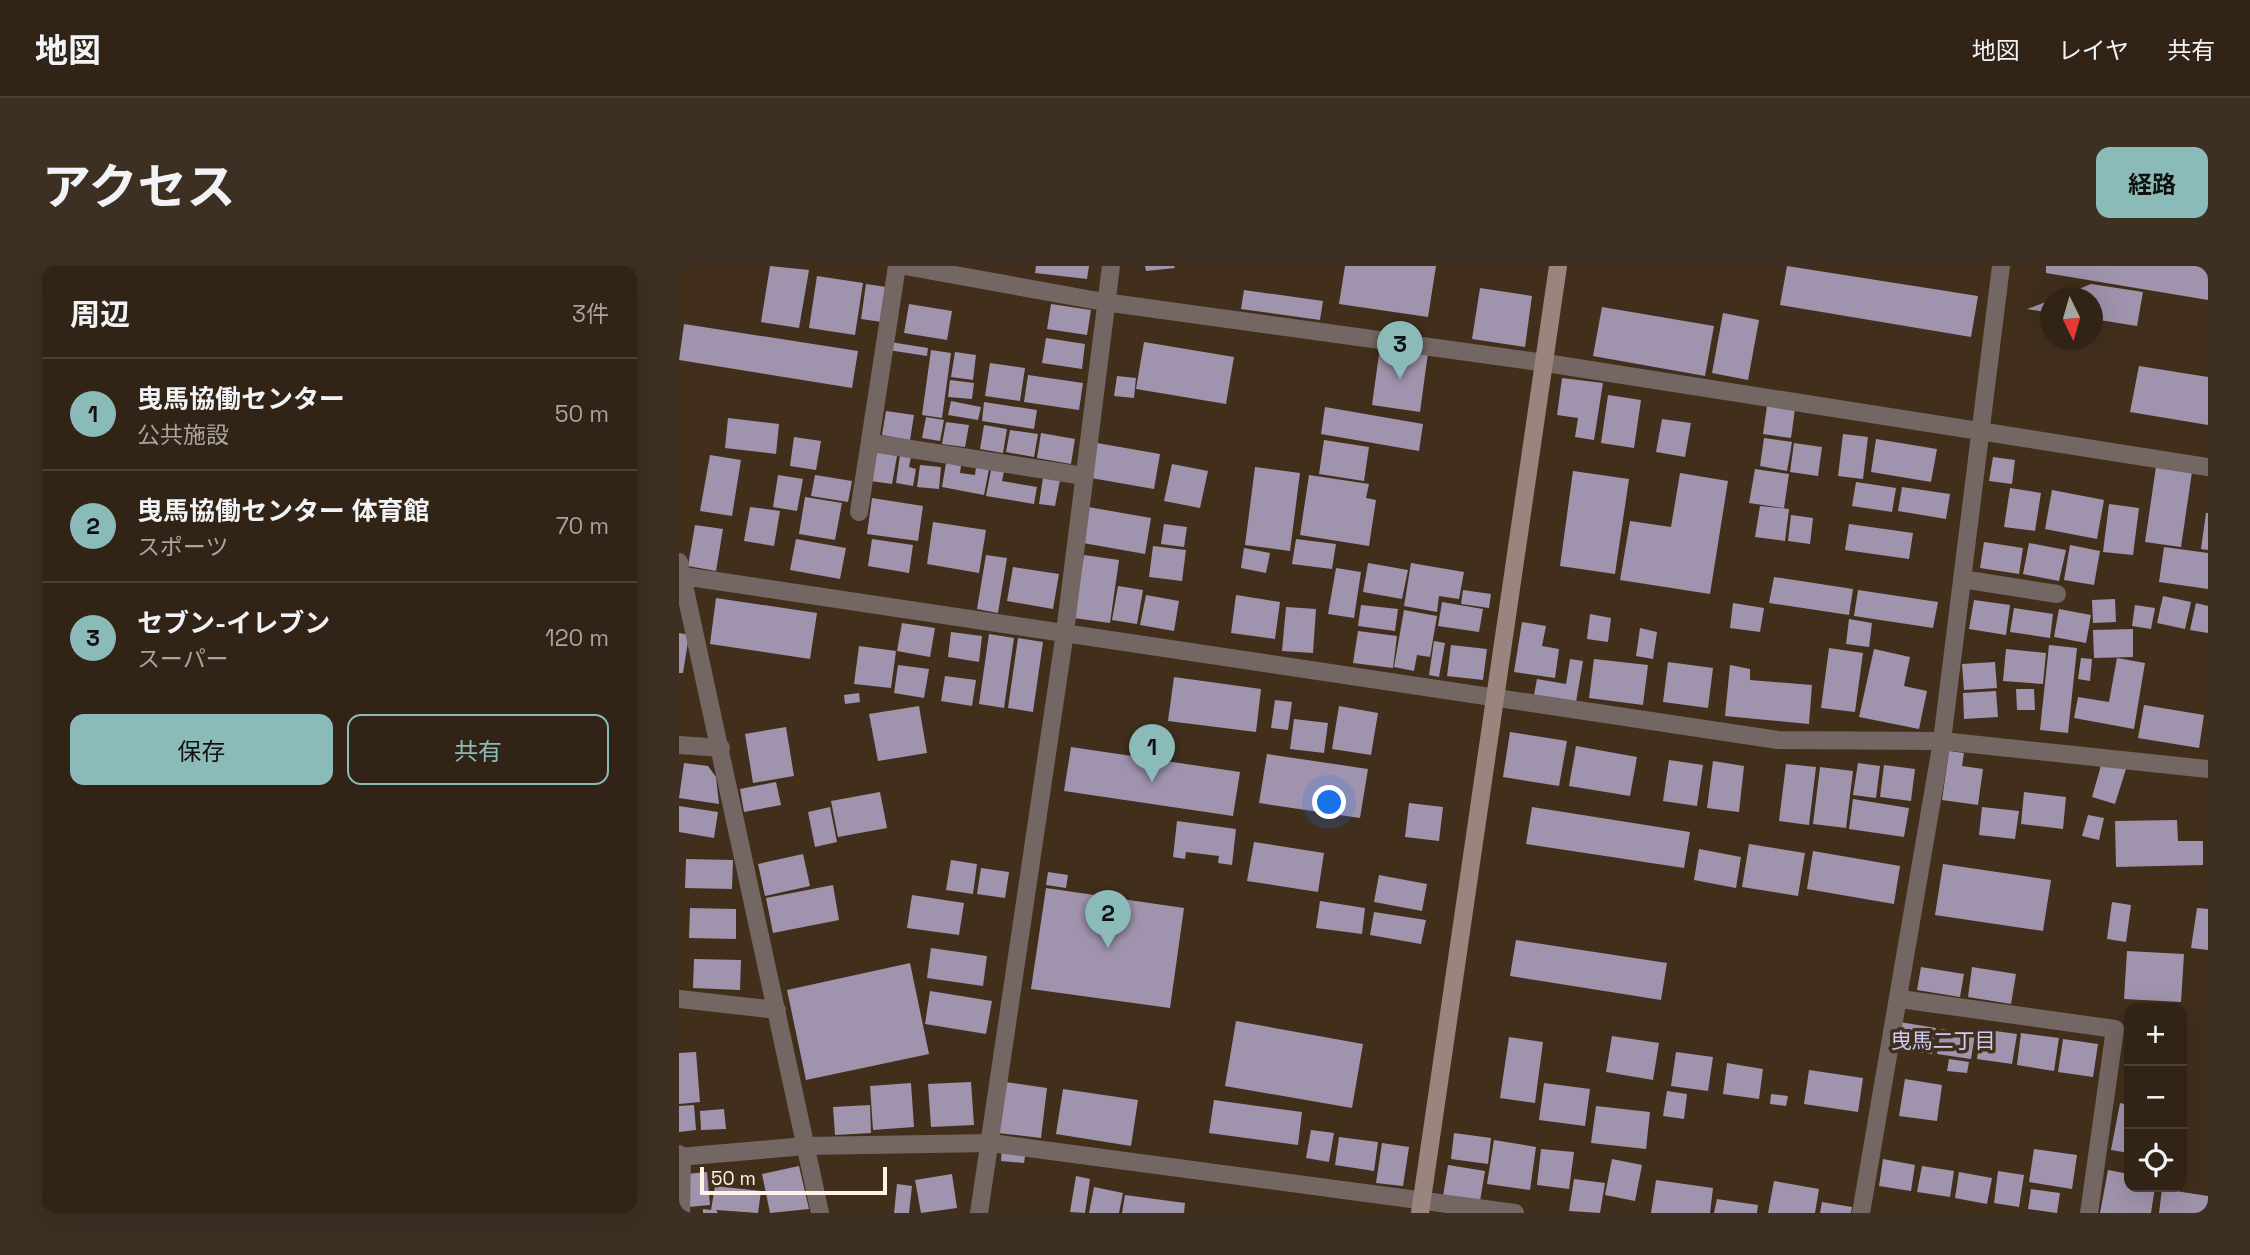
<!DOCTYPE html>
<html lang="ja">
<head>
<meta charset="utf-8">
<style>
  :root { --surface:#312315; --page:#3d2f22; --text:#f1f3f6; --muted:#a8a4a0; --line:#4c4034; --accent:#8bbbb9 }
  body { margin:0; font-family:"Space Grotesk","Noto Sans JP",sans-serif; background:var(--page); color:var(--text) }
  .controls { position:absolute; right:21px; bottom:21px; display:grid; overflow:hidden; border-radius:14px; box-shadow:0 7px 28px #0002 }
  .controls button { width:63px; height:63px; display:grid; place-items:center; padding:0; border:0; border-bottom:2px solid var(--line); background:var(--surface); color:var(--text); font:35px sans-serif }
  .compass { position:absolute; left:1361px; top:21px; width:63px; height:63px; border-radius:50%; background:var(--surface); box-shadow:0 7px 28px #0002; rotate:175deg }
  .scale { position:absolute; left:21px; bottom:18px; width:187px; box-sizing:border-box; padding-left:7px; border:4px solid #fef2e7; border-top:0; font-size:19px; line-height:24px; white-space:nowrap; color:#fef2e7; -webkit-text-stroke:5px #412f1c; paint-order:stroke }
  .you { position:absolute; left:651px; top:537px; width:24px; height:24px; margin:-18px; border:5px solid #fff; border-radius:50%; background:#1a73e8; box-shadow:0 0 0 10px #1a73e833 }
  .badge { display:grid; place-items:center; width:46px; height:46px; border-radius:50%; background:var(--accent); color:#111; font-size:23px; font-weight:700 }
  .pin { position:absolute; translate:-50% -58px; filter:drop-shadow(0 2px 4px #0008) }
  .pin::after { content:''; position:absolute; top:37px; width:24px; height:21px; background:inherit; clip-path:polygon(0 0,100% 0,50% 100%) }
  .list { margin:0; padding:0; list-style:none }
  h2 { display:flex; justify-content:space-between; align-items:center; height:91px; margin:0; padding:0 28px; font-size:30px }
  h2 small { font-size:23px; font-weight:400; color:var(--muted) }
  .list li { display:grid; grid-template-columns:46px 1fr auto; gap:21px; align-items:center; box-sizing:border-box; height:112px; padding:0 28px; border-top:2px solid var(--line) }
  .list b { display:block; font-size:26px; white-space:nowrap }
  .list p { margin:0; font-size:23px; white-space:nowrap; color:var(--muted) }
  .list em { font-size:23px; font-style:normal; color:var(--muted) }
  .actions { display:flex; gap:14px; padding:21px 28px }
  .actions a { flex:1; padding:16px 0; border:2px solid var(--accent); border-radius:14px; text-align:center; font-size:24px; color:var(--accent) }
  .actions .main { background:var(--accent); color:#111 }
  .icon { flex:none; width:38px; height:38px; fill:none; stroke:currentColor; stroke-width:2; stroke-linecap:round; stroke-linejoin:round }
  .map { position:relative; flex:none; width:1529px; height:947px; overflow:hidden; border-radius:14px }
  header { display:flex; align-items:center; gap:42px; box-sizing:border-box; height:98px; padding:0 35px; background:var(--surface); border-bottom:2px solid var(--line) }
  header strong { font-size:33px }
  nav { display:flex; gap:38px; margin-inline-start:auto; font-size:24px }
  .intro { display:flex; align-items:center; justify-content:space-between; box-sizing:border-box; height:168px; padding:0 42px }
  h1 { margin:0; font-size:49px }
  .button { padding:18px 32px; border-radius:14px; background:var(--accent); color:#111; font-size:24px; font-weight:700 }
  main { display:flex; gap:42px; padding:0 42px }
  aside { flex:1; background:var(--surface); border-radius:14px; box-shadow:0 7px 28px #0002 }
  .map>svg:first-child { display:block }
</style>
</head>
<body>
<header>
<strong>地図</strong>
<nav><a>地図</a><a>レイヤ</a><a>共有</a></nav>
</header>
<div class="intro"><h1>アクセス</h1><a class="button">経路</a></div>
<main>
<aside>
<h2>周辺<small>3件</small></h2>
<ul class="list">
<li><span class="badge">1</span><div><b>曳馬協働センター</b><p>公共施設</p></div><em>50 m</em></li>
<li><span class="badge">2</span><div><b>曳馬協働センター 体育館</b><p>スポーツ</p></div><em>70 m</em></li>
<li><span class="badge">3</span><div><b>セブン-イレブン</b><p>スーパー</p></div><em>120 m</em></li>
</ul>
<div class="actions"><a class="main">保存</a><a>共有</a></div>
</aside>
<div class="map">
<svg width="1529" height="947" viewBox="0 0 1529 947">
  <rect width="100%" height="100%" fill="#412f1c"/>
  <path fill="#a093ad" d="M91 0 130 4 120 62 82 56Z
    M357 0H410L408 13 356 7Z
    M466 0H495L496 2 467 5Z
    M666 0H757L749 51 660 38Z
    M1108 0 1299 30 1292 71 1101 39Z
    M1367 0H1529V34L1367 7Z
    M138 10 184 17 176 69 130 62Z
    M187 18 207 21 203 56 182 53Z
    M1412 18 1464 26 1458 60 1414 53V32H1378Z
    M801 22 853 30 846 81 793 73Z
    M565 24 644 35 641 54 562 43Z
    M1372 34V47L1348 43Z
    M230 38 273 45 268 74 225 67Z
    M372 38 412 44 408 69 368 63Z
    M923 41 1035 60 1026 110 914 90Z
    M1044 47 1080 54 1069 114 1033 107Z
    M5 58 179 85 173 122 0 94Z
    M367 72 406 78 403 103 363 97Z
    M211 76 249 82 248 90 209 84Z
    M465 76 555 91 547 138 457 123Z
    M701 81 749 87 741 146 693 139Z
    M252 84 272 87 263 152 243 149Z
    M276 86 297 89 294 114 272 111Z
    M311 97 346 102 341 135 306 130Z
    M1460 100 1529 111V159L1451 146Z
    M349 109 404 117 400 144 345 136Z
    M438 110 457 112 455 132 435 130Z
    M883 112 924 117 915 174 896 171 899 152 878 149Z
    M271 114 295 117 293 133 269 131Z
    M929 129 962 134 955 182 922 177Z
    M272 135 302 141 299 154 269 149Z
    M305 136 358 144 355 163 303 155Z
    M1088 140 1116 143 1112 172 1084 168Z
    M646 141 744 158 740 185 642 168Z
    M207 145 235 149 231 174 203 169Z
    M247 151 265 154 261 175 243 172Z
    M49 152 100 158 97 188 46 182Z
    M983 153 1012 157 1006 191 977 186Z
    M267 156 290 159 286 181 263 178Z
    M305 159 328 163 324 187 301 183Z
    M331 164 359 168 355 191 327 186Z
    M362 167 396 173 392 198 358 192Z
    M1164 168 1189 171 1184 213 1159 210Z
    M115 171 142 175 137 204 111 200Z
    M1085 172 1113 176 1108 205 1081 200Z
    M1197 173 1258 183 1252 216 1192 206Z
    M645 174 690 181 685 215 640 208Z
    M418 177 481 188 475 223 412 212Z
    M1115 177 1143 181 1139 210 1111 206Z
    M196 186 218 190 213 218 192 215Z
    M31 189 62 194 53 250 21 245Z
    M221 189 232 191 230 201 237 203 234 220 217 217Z
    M1314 191 1336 194 1333 218 1310 215Z
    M267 197 282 200 281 207 296 209 297 201 310 203 305 229 263 221Z
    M493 198 529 205 521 242 485 235Z
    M241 199 262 201 260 223 238 221Z
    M313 199 326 201 323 215 358 221 355 238 307 230Z
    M576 201 621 207 611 285 566 279Z
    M1477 201 1513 206 1502 281 1466 276Z
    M1076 203 1110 208 1105 242 1070 237Z
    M894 205 950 213 936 308 881 300Z
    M1001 207 1049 215 1031 328 941 314 951 255 992 261Z
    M99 209 124 213 118 245 94 241Z
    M136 209 173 215 169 236 132 230Z
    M630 209 690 218 687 232 697 234 690 280 621 269Z
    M364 212 381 214 376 240 360 238Z
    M1177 216 1217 222 1213 246 1173 240Z
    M1223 221 1271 228 1267 253 1219 245Z
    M1331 222 1362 227 1356 265 1325 261Z
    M1373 224 1425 234 1418 273 1366 263Z
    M126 231 163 237 156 274 120 268Z
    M193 232 244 240 239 275 188 268Z
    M1430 238 1460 242 1454 289 1424 286Z
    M1081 240 1110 243 1106 275 1076 271Z
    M71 241 101 245 95 280 65 275Z
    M409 241 472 252 466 288 404 277Z
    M1527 247H1529V284L1522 283Z
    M1112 249 1134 252 1131 278 1109 275Z
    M254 256 307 264 300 307 248 298Z
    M485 258 508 261 505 281 482 278Z
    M1170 258 1234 267 1230 293 1166 284Z
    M16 259 44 263 37 305 9 300Z
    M117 273 167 282 161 313 111 304Z
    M193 273 234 279 230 307 189 300Z
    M617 273 657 278 653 303 613 298Z
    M1305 276 1344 282 1340 308 1301 302Z
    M1350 277 1387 284 1380 315 1344 308Z
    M1391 279 1421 285 1415 319 1385 314Z
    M474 280 507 284 503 315 470 311Z
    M1485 281 1529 287V323L1480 316Z
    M565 282 591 287 587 307 562 302Z
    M307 289 328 292 319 347 298 343Z
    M405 289 440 294 431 357 395 352Z
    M689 297 729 304 723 333 684 326Z
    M732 297 785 306 780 333 760 330 758 346 725 340Z
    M334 301 380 308 374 343 328 335Z
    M657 302 682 306 675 352 649 348Z
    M1095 311 1174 323 1170 349 1090 337Z
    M439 320 464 324 458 358 433 354Z
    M784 324 812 328 810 342 782 338Z
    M1179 324 1259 336 1254 362 1175 350Z
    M467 329 500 335 495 365 461 359Z
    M557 329 601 336 596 373 552 367Z
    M1484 330 1512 336 1506 363 1478 357Z
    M37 332 138 347 131 393 31 378Z
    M1436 333 1437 356 1414 357 1413 334Z
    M1295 334 1331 339 1327 369 1290 363Z
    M763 336 804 343 800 366 759 360Z
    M1054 337 1085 342 1081 366 1051 362Z
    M1517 337 1529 340V367L1511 364Z
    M682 339 719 343 716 365 679 360Z
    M1456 339 1476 342 1472 363 1453 360Z
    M607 341 637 343 634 387 603 385Z
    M1335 342 1374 348 1371 372 1331 366Z
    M1380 343 1412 349 1407 377 1375 371Z
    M725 344 758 350 751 391 738 389 735 405 715 401Z
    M911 348 932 352 929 376 908 373Z
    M1170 353 1193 357 1190 381 1167 378Z
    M843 356 867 360 863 380 880 383 876 412 835 406Z
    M223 357 256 362 251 391 218 385Z
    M961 362 978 366 974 393 957 390Z
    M1454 363V391L1415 392 1414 364Z
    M679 365 718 370 714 402 674 397Z
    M272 366 303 370 300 396 269 391Z
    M0 367 10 369 4 407H0Z
    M310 368 335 372 325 442 300 438Z
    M339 372 364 376 354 446 329 442Z
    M755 375 766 377 760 411 750 409Z
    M772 379 808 383 804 414 768 410Z
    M1370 379 1398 382 1389 467 1361 464Z
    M180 380 217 385 212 422 175 418Z
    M1150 382 1184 387 1176 446 1142 442Z
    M1195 383 1231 391 1225 420 1248 425 1240 463 1180 451Z
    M1327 383 1367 387 1364 418 1324 415Z
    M1402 392 1413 393 1411 415 1399 413Z
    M1438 392 1466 397 1455 463 1395 452 1399 431 1430 436Z
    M891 393 904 395 897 436 855 429 858 413 887 418Z
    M915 393 969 399 964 439 910 432Z
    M989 396 1034 402 1029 442 984 436Z
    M1316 396 1318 422 1285 424 1283 398Z
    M219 399 250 403 245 432 215 427Z
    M1051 399 1071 403V414L1133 419 1130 458 1046 450Z
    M266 410 297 414 293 440 262 435Z
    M495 411 582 423 577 466 489 455Z
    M1337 423H1355L1356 444H1338Z
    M1317 425 1319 451 1285 453 1284 427Z
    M180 427 181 436 166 438 165 429Z
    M596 434 613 436 609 464 592 462Z
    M1465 439 1525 449 1520 482 1459 472Z
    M240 440 248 487 199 495 190 448Z
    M660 440 699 447 692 489 653 483Z
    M615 453 649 457 645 487 611 483Z
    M107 461 115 510 74 517 66 468Z
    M831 466 888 475 880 520 824 511Z
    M897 480 958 491 951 530 890 520Z
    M392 481 561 506 554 550 385 525Z
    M1270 485 1285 487 1283 500 1304 503 1299 539 1263 534Z
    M588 488 689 503 681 552 580 537Z
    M990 494 1024 499 1018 540 984 535Z
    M1034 495 1065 500 1060 546 1028 542Z
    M1423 496 1447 503 1436 538 1413 531Z
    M5 497 29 500 37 511 40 538 0 532Z
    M1179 497 1201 500 1197 532 1174 529Z
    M1107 498 1137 501 1130 559 1100 555Z
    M1205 499 1236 503 1232 535 1201 531Z
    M1141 501 1174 505 1167 562 1134 558Z
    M97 516 102 539 65 546 61 523Z
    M201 526 208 562 159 571 152 535Z
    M1345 526 1387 531 1384 563 1342 558Z
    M1174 533 1230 542 1225 571 1170 563Z
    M730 537 764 541 760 575 726 571Z
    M0 540 39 546 35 572 0 566Z
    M151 541 158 576 136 581 129 546Z
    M853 541 1011 566 1005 602 847 578Z
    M1303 541 1340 545 1336 573 1300 569Z
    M1409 549 1425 552 1420 574 1403 570Z
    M1498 554 1499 575H1524V599L1437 601 1436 555Z
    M498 555 557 563 553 599 539 597 540 590 507 586 506 593 494 591Z
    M575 576 645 587 639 626 568 615Z
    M1070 578 1126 587 1119 630 1063 621Z
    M1020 583 1062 591 1057 622 1015 614Z
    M1134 585 1221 600 1215 638 1128 623Z
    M124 588 131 620 86 630 79 598Z
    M7 593 54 594 53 623 6 622Z
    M272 594 298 598 294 628 267 624Z
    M1264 598 1372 614 1364 665 1256 649Z
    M302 602 330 606 326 632 298 628Z
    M369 606 389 609 387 622 367 619Z
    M700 609 748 618 743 645 695 636Z
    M154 619 160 654 94 667 87 632Z
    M367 622 505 642 491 742 352 723Z
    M233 629 285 637 280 669 228 662Z
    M641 635 686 642 683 668 637 662Z
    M1433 636 1452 639 1447 676 1428 673Z
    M11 642 57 643V673L10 672Z
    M1518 642 1529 643V684L1512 682Z
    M695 646 747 654 742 678 691 669Z
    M837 674 988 697 982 734 831 710Z
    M252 682 308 690 304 720 248 712Z
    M1448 685 1505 688 1502 736 1445 733Z
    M15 693 62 694 61 724 14 722Z
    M231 697 250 788 127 814 108 724Z
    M1242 701 1285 708 1281 731 1238 724Z
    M1293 701 1337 708 1332 738 1289 731Z
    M251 725 313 735 307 768 246 758Z
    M557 755 684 778 673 842 546 820Z
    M1221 756 1257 762 1253 788 1217 782Z
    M1262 763 1296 768 1292 793 1258 788Z
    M1302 763 1338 768 1333 798 1298 793Z
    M1342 767 1380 772 1375 805 1338 799Z
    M933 770 980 777 974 814 927 806Z
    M830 771 864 776 856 837 821 832Z
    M1384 773 1419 778 1414 811 1379 806Z
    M17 786 21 836 0 838V787Z
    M997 786 1034 791 1029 825 992 820Z
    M1270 793 1290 796 1288 807 1268 805Z
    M1048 797 1084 803 1080 833 1044 828Z
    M1130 804 1184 812 1179 846 1125 838Z
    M1226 813 1263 819 1258 855 1220 850Z
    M292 816 295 859 252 861 249 818Z
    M326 816 368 822 362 872 319 867Z
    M232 817 235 861 194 864 191 820Z
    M865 817 911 823 906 860 860 854Z
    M384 823 459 834 452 880 377 868Z
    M988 825 1008 828 1005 853 984 850Z
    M1092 828 1109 830 1107 840 1091 838Z
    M535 834 623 846 619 879 530 867Z
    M1441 837 1450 839V887L1432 884Z
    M15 839 17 864 0 866V840Z
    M191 839 192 867 156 869 154 841Z
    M917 840 971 846 967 883 912 877Z
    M45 843 47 863 22 864 21 845Z
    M632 864 655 867 650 896 627 892Z
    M775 867 812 872 809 898 772 893Z
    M660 871 699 876 695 905 656 899Z
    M815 874 857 881 851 924 808 918Z
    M703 877 730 881 724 920 697 917Z
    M323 881 347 884 345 897 322 895Z
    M862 883 895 886 890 923 858 919Z
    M1355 883 1398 889 1393 923 1350 916Z
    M933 893 963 899 956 935 926 929Z
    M1204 893 1236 899 1232 925 1200 920Z
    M769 899 806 905 801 935 764 930Z
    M120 900 130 943 91 947 83 908Z
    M1243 900 1275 905 1271 931 1238 926Z
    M1429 904 1450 908V921H1476L1472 947H1421Z
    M1319 905 1345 909 1340 941 1315 937Z
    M28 906 31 939 9 941 7 908Z
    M1280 906 1313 912 1308 938 1276 932Z
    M273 908 278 942 242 947 236 914Z
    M397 910 411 913 406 947 391 946Z
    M895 913 926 917 921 947 890 945Z
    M977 914 1034 922 1031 947H972Z
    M1095 915 1140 923 1136 947H1089Z
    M218 918 233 920 230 947H215Z
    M36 920 82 925 79 947 37 944 39 947H24V943L32 944Z
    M415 921 444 927 440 947H410Z
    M1352 923 1381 927 1378 947 1349 943Z
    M1483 923 1529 930V947H1480Z
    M446 929 506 937 505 947H443Z
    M1038 933 1079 939 1078 947H1035Z
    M1143 936 1173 941 1172 947H1141Z"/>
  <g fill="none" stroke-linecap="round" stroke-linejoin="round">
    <path stroke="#746763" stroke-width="18" d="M226 0 425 36 867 97 1529 201
      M193 177 405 210
      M180 246 218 0
      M0 296 141 947
      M4 310 1099 474 1263 475 1529 503
      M1283 313 1378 328
      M0 479 42 482
      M0 733 98 744
      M1221 733 1436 763 1410 947
      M0 888 3 890 2 947
      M0 891 127 880 312 877 836 947
      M300 947 386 366 432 0
      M1182 947 1263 475 1322 0"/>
    <path stroke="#99847e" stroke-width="18" d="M741 947 879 0"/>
  </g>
  <g text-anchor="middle" stroke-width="7" stroke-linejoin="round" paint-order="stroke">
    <g font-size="21" fill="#cacbf7" stroke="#412f1c">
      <text x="1264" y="782">曳馬二丁目</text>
    </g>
  </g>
</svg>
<div class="controls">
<button>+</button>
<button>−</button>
<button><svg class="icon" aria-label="locate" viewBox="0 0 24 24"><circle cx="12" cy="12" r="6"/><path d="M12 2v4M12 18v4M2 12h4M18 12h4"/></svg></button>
</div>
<svg class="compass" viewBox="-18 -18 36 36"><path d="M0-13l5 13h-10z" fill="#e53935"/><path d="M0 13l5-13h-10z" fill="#a8a4a0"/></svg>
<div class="scale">50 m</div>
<div class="you"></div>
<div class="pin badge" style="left:473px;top:516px">1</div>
<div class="pin badge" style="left:429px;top:682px">2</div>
<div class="pin badge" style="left:721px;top:113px">3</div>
</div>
</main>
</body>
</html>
